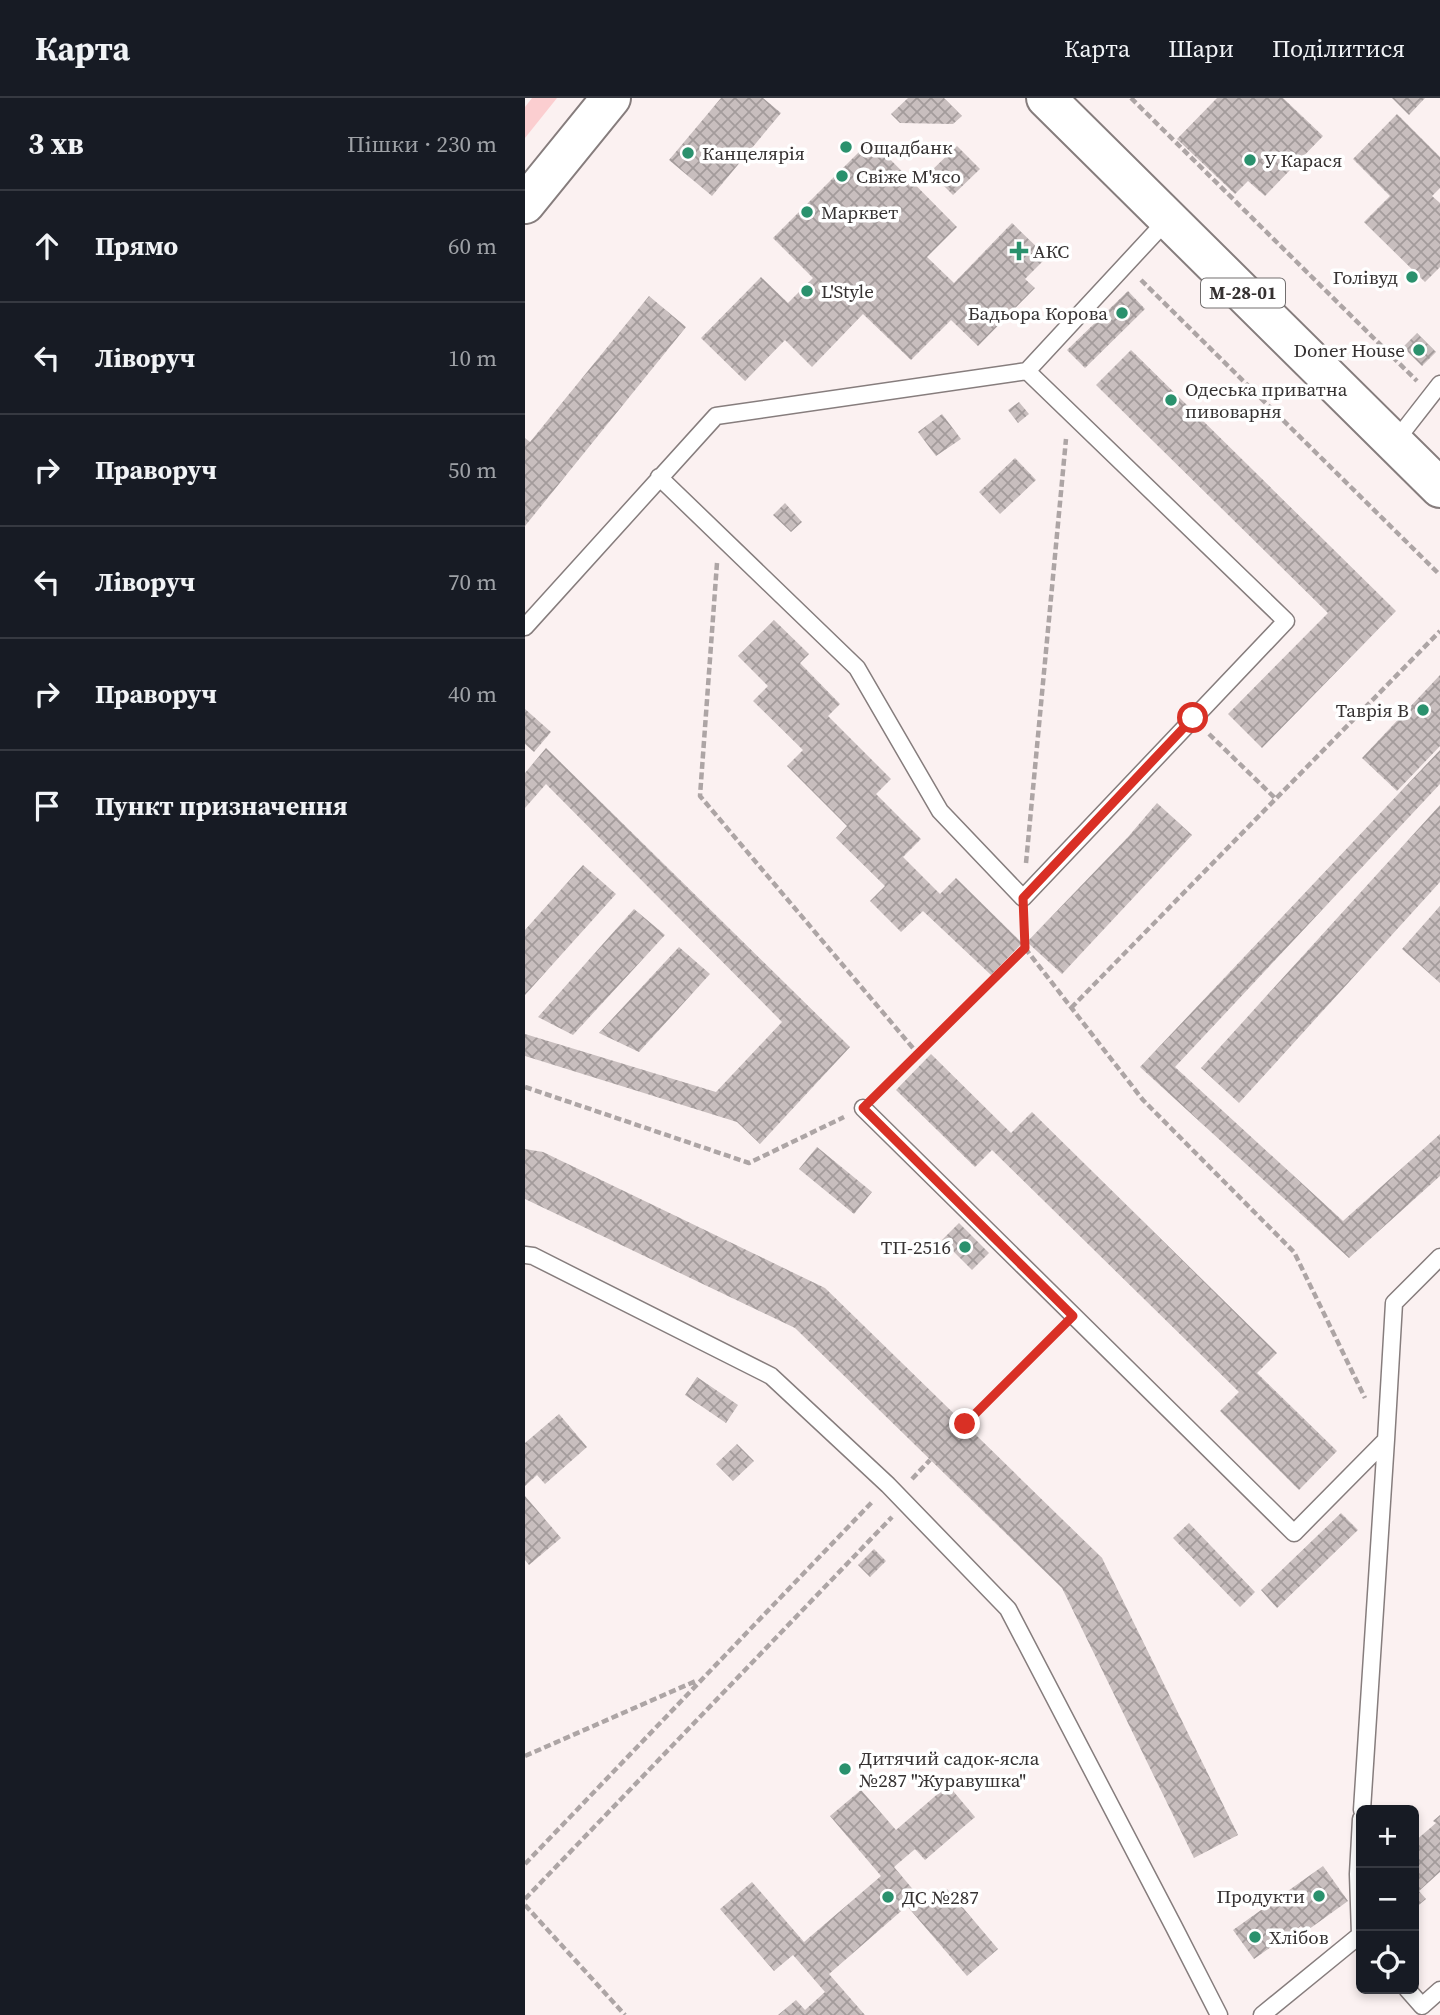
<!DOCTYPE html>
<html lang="uk">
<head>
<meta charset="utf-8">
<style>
  :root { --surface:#171b24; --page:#20242c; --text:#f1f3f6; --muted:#9ea1a6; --line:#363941 }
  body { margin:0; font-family:"Source Serif 4",serif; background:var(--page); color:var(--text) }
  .controls { position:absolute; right:21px; bottom:21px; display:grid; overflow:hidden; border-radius:10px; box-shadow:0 4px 10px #0003 }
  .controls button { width:63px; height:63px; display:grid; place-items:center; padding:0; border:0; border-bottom:2px solid var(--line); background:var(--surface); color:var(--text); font:35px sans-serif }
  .stop { position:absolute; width:21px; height:21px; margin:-16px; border:5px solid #d93025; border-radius:50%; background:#fff }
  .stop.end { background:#d93025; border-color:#fff; box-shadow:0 2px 7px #0008 }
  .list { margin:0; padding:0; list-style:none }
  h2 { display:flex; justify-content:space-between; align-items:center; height:91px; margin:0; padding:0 28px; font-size:30px }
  h2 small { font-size:23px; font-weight:400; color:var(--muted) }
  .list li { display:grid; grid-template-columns:46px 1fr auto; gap:21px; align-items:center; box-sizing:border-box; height:112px; padding:0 28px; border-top:2px solid var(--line) }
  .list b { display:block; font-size:26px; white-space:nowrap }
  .list em { font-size:23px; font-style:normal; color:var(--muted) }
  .icon { flex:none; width:38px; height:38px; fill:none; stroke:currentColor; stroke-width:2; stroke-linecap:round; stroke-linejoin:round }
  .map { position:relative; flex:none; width:915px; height:1917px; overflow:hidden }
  header { display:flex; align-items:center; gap:42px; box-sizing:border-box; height:98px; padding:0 35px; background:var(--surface); border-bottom:2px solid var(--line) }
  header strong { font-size:33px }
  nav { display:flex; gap:38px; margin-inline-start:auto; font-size:24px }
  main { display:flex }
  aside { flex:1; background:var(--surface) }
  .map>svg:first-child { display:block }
</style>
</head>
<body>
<header>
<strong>Карта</strong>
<nav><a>Карта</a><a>Шари</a><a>Поділитися</a></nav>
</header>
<main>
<aside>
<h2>3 хв<small>Пішки · 230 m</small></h2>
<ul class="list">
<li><svg class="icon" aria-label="ahead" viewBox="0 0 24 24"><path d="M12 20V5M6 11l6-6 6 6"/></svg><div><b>Прямо</b></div><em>60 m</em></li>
<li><svg class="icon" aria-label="left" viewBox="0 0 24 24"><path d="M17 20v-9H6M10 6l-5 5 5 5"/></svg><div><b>Ліворуч</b></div><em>10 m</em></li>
<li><svg class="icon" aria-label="right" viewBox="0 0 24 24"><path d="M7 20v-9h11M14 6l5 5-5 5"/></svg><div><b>Праворуч</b></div><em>50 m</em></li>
<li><svg class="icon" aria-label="left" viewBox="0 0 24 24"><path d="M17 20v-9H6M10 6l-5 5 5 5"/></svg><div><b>Ліворуч</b></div><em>70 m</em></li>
<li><svg class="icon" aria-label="right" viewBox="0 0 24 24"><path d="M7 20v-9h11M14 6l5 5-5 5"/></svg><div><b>Праворуч</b></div><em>40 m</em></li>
<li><svg class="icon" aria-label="arrive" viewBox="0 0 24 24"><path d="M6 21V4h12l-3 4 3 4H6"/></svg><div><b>Пункт призначення</b></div></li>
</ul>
</aside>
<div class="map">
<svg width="915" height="1917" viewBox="0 0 915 1917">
  <defs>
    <pattern id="building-cross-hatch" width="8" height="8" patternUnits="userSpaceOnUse" patternTransform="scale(1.75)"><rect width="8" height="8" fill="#c8bebe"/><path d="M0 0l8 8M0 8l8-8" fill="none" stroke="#a39b9b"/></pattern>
  </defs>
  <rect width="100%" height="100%" fill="#fbf1f1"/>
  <path fill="#fbced0" d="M7 0H32L0 40V9Z"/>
  <path fill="url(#building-cross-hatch)" d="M196 0H238L256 15 187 98 144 62Z
    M383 0H419L437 18 428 26 375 25 366 16Z
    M692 0H758L798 38 740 98 723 83 710 96 652 41Z
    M867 0H900L884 17Z
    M872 16 915 59V90L907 98 915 105V169L900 184 839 124 865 98 828 61Z
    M346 42 432 129 402 159 429 185 487 125 522 159 500 181 510 190 453 248 426 222 386 262 338 216 287 269 260 242 220 283 176 240 236 179 263 205 288 180 248 140Z
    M432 48 455 71 428 97 405 74Z
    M603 193 620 211 560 270 542 252Z
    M124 198 161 229 0 428V340L5 344Z
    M892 235 911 254 897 268 878 249Z
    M606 252 871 513 737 650 703 616 803 515 571 287Z
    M494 304 504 316 493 325 483 312Z
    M417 316 436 341 411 358 393 334Z
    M490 360 511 382 475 416 454 394Z
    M260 405 277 424 266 434 248 417Z
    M249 522 284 556 275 565 315 606 303 618 366 681 351 696 396 741 378 759 415 796 431 780 497 845 466 877 398 813 376 834 345 803 360 788 311 740 322 728 262 668 278 652 228 603 243 588 213 558Z
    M915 577V648L872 693 837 660Z
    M0 611 26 634 9 654 0 646Z
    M21 650 325 949 235 1046 212 1024 0 958V936L191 994 257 924 21 686 0 710V675Z
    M915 652V686L650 969 818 1123 915 1036V1078L824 1160 615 969Z
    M632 705 667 737 537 876 502 844 603 739Z
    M915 707V784L714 1005 676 970Z
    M58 767 91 796 0 897V832Z
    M915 808V885L877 851Z
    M109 811 140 837 48 937 13 919Z
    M154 849 185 876 114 954 74 935Z
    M406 956 486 1035 507 1014 752 1255 732 1275 812 1353 774 1392 695 1313 714 1294 467 1052 450 1069 371 992Z
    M292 1049 347 1094 329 1116 274 1071Z
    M0 1051 18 1054 300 1190 577 1460 713 1737 669 1760 537 1490 270 1230 0 1101Z
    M434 1125 464 1155 447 1172 417 1142Z
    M172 1279 213 1307 201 1325 160 1297Z
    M34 1316 62 1349 20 1386 12 1377 0 1388V1345Z
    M212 1346 229 1363 208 1383 191 1366Z
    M0 1398 36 1440 4 1467 0 1462Z
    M816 1415 833 1432 752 1510 736 1492Z
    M664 1425 730 1494 715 1509 648 1440Z
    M349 1451 361 1463 345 1479 333 1467Z
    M423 1687 450 1719 400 1762 390 1751 369 1769 402 1808 422 1791 473 1851 442 1878 382 1808 304 1876 340 1917H253L271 1902 280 1912 300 1894 268 1857 249 1873 195 1811 227 1784 279 1844 356 1778 305 1718 336 1692 371 1732Z
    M915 1717V1774L894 1793 901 1801 889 1811V1744L911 1725 908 1723Z
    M798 1768 823 1803 780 1834 776 1828 729 1861 708 1832Z"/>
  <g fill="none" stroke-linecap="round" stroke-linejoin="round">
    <g stroke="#867d7d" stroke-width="19">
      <path id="service" d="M869 345 915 286
        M134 379 332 570 415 713 498 800 761 523 502 273
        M0 529 191 318 502 273 643 121
        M338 1010 769 1435 861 1342 869 1205 915 1159
        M0 1157 8 1158 246 1278 363 1387 483 1511 649 1829 694 1917
        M837 1712 861 1342
        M835 1837 833 1776 836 1721
        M882 1891 897 1908 915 1892
        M737 1917 835 1837 836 1839"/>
    </g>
    <g stroke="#867d7d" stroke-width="42">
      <path id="primary" d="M0 106 86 0"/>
    </g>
    <g stroke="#867d7d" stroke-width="42">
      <path id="trunk" d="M521 0 915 390"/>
    </g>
    <path stroke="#ada5a5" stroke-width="4.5" stroke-dasharray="7 3.5" stroke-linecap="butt" d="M606 0 892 283
      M616 182 915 477
      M192 465 175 698 393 956
      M684 636 751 701
      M501 765 541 341
      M500 850 618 1002 769 1154 840 1300
      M546 910 915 533
      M0 989 224 1065 319 1019
      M352 997 500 850 498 822
      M440 1326 533 1233
      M387 1381 405 1362
      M0 1658 173 1582
      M0 1766 348 1403
      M0 1801 367 1419
      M0 1807 100 1917"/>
    <use href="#service" stroke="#fff" stroke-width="16"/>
    <use href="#primary" stroke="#fff" stroke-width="38"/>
    <use href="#trunk" stroke="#fff" stroke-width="38"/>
  </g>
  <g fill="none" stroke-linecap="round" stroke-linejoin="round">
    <path stroke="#d93025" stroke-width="9" d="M440 1326 548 1218 338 1010 500 850 498 800 668 620"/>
  </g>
  <g fill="#2a916d" stroke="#fff" stroke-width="2.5">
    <circle cx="321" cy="49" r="7"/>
    <circle cx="163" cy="55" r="7"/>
    <circle cx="725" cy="62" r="7"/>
    <circle cx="317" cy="78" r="7"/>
    <circle cx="282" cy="114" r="7"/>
    <path d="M490.5 142.5h7v7h7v7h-7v7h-7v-7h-7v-7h7z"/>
    <circle cx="887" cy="179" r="7"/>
    <circle cx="282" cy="193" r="7"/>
    <circle cx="597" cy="215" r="7"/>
    <circle cx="894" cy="252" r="7"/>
    <circle cx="646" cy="302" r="7"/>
    <circle cx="898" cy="612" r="7"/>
    <circle cx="440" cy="1149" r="7"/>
    <circle cx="320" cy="1671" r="7"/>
    <circle cx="794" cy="1798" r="7"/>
    <circle cx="363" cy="1799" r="7"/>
    <circle cx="730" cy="1839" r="7"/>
  </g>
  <g text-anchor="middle" stroke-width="7" stroke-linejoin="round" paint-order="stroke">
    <rect fill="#fff" stroke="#726f6f" stroke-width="2" x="676" y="180.5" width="84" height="29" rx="5"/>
    <g font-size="18" font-weight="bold" fill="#353131">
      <text x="718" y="201">М-28-01</text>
    </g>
    <g font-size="19" fill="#353131" stroke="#fff" text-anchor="start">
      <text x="335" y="56">Ощадбанк</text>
      <text x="177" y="62">Канцелярія</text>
      <text x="739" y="69">У Карася</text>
      <text x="331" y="85">Свіже М'ясо</text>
      <text x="296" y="121">Марквет</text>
      <text x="508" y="160">АКС</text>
      <text x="873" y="186" text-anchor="end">Голівуд</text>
      <text x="296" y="200">L'Style</text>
      <text x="583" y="222" text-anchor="end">Бадьора Корова</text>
      <text x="880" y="259" text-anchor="end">Doner House</text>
      <text x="660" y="298">Одеська приватна<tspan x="660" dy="22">пивоварня</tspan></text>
      <text x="884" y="619" text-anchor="end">Таврія В</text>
      <text x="426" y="1156" text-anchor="end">ТП-2516</text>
      <text x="334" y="1667">Дитячий садок-ясла<tspan x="334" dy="22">№287 "Журавушка"</tspan></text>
      <text x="780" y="1805" text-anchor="end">Продукти</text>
      <text x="377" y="1806">ДС №287</text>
      <text x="744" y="1846">Хлібов</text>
    </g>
  </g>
</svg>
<div class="controls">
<button>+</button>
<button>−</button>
<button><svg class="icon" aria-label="locate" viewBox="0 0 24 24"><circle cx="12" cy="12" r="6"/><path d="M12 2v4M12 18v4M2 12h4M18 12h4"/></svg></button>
</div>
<div class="stop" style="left:668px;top:620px"></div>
<div class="stop end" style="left:440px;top:1326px"></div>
</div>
</main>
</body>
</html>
